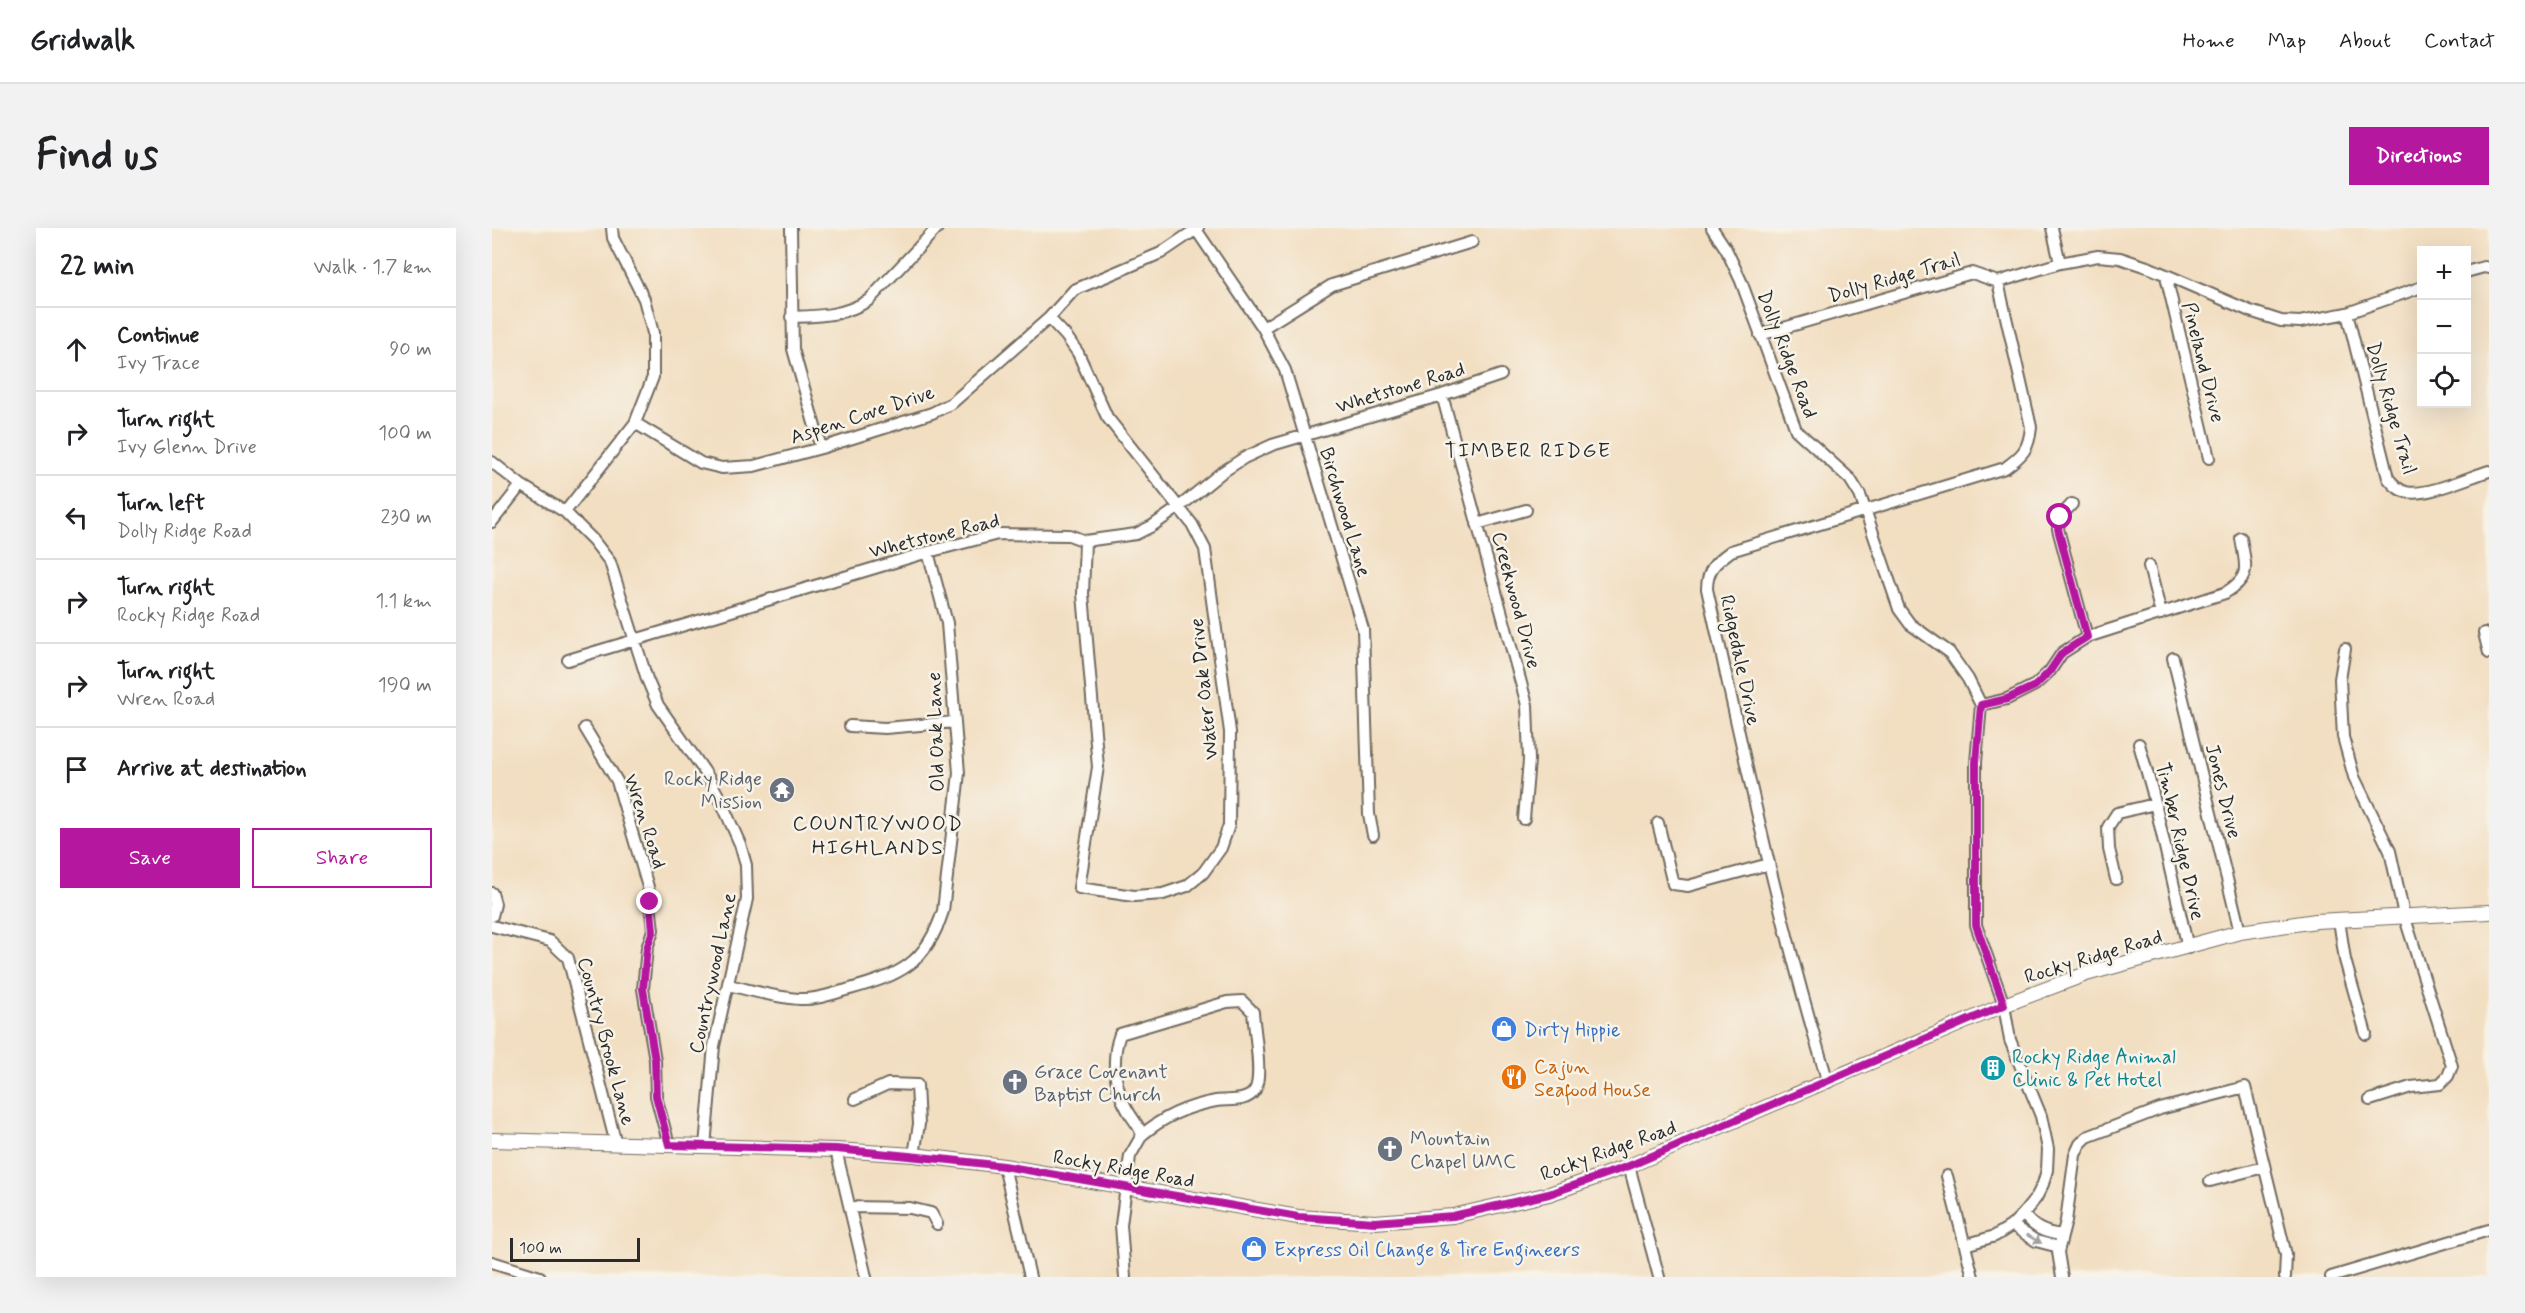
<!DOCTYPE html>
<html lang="en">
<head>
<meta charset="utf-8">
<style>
  :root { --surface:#fff; --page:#f2f2f2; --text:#202124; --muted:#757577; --line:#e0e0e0; --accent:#b5179e }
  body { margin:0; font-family:Mynerve,sans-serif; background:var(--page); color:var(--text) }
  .controls { position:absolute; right:18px; top:18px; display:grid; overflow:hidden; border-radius:0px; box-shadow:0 6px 24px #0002 }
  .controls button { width:54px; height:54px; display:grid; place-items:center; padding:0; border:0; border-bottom:2px solid var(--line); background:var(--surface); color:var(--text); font:30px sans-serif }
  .scale { position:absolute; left:18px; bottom:15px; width:130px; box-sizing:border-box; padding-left:6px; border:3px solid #2b2b2b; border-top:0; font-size:16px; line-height:21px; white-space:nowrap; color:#2b2b2b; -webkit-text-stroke:4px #f7f3e8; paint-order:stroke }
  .stop { position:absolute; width:18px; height:18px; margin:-14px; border:4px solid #b5179e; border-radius:50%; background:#fff }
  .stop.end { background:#b5179e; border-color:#fff; box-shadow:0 2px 6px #0008 }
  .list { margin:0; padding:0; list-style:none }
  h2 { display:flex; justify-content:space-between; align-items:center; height:78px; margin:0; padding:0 24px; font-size:26px }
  h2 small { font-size:20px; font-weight:400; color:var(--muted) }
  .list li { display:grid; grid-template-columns:39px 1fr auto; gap:18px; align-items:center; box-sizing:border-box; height:84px; padding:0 24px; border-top:2px solid var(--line) }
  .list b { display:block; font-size:22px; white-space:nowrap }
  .list p { margin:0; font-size:20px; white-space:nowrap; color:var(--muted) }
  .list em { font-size:20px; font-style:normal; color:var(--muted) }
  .actions { display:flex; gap:12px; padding:18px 24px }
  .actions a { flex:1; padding:14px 0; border:2px solid var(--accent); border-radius:0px; text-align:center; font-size:21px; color:var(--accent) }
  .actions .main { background:var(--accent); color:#fff }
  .icon { flex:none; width:33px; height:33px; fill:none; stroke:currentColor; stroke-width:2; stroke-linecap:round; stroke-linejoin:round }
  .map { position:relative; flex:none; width:1997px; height:1049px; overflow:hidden; border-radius:0px }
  header { display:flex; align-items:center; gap:36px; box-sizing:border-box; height:84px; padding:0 30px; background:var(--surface); border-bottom:2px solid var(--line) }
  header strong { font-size:28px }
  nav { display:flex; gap:33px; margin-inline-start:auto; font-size:21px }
  .intro { display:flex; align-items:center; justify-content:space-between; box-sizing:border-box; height:144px; padding:0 36px }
  h1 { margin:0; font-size:42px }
  .button { padding:15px 27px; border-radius:0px; background:var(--accent); color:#fff; font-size:21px; font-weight:700 }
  main { display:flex; gap:36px; padding:0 36px }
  aside { flex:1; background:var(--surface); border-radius:0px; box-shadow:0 6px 24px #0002 }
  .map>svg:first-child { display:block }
</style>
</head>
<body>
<header>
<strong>Gridwalk</strong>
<nav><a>Home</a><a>Map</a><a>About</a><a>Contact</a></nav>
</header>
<div class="intro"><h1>Find us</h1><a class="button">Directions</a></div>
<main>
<aside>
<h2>22 min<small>Walk · 1.7 km</small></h2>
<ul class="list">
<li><svg class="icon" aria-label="ahead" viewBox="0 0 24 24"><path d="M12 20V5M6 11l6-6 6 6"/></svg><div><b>Continue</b><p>Ivy Trace</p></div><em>90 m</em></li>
<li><svg class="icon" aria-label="right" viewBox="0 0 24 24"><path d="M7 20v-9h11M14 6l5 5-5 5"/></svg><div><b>Turn right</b><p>Ivy Glenn Drive</p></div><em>100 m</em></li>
<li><svg class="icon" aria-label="left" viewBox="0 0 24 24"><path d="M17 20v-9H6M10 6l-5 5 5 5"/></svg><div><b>Turn left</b><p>Dolly Ridge Road</p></div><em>230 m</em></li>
<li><svg class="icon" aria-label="right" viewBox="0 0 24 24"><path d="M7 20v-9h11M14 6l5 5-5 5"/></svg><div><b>Turn right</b><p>Rocky Ridge Road</p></div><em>1.1 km</em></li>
<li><svg class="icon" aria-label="right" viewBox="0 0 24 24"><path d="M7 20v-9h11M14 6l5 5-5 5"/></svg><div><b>Turn right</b><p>Wren Road</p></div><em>190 m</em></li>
<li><svg class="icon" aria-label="arrive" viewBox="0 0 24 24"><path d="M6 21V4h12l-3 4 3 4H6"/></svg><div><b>Arrive at destination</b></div></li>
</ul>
<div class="actions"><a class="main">Save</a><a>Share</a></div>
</aside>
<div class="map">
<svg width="1997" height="1049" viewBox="0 0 1997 1049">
  <rect width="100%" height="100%" fill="#f7f3e8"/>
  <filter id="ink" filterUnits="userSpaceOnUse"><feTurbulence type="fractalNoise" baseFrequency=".0167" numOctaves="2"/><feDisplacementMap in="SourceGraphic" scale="12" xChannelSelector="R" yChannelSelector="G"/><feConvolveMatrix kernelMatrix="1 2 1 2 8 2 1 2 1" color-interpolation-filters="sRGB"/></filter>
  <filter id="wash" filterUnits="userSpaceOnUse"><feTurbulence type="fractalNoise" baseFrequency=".008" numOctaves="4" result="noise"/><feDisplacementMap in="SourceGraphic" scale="24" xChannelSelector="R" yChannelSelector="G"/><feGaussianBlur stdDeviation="1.35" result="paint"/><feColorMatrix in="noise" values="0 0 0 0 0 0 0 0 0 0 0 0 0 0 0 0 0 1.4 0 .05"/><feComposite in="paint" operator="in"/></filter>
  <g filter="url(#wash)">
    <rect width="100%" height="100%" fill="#f2dec1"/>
  </g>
  <g filter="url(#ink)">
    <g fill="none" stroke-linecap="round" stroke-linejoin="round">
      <g stroke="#716a60" stroke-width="14">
        <path id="minor" d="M299 0 301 121 329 220
          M703 0 771 100 793 142 871 401 877 586 881 607
          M1220 0 1234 21 1249 53 1304 202 1358 251 1368 267 1407 381 1418 396 1457 424 1476 451 1489 477 1484 534V697L1512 777 1518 812 1549 888 1556 921 1555 942 1551 956 1544 970 1531 986 1519 998 1503 1008 1473 1017
          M1560 0 1568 35
          M1974 44 1992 39 1997 40
          M1674 48 1717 230
          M1855 85 1896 250C1901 256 1906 262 1914 264 1934 269 1977 249 1997 243
          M299 89C327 88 352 88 377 72L445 0
          M557 90 574 108 586 125 615 189 700 296 713 321 738 504 737 597 729 620 711 645 695 658 671 666 642 668 587 660 606 539 591 366 593 313
          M771 100 840 57 980 14
          M1268 107 1480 45 1506 54 1568 35 1606 28 1628 30 1658 40 1758 83 1789 93 1808 94 1855 85 1930 59
          M950 167 1035 477 1037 532 1032 591
          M143 195 209 235 230 240 262 238 329 220 440 185 460 175 557 90 582 62 669 25 706 0
          M0 234 29 257 73 284 101 312 118 334 155 451 166 477 215 547 228 571 248 616 254 637 255 671 222 818 213 918
          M1580 276 1568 289 1566 301 1595 409
          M73 284 143 195 161 149V105L152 71 121 10 120 0
          M0 294 29 257
          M985 296 1034 282
          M1657 338 1669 386
          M1992 405 1997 425
          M1853 421 1848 451 1851 509 1862 549 1898 623 1912 687 1960 838 1956 848 1948 856 1919 859 1878 872
          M1681 430 1748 704
          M76 432 436 324 506 306 577 307 593 313 644 306 660 298 686 280 729 245 752 230 780 217 950 167 1009 147
          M1489 477 1515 471 1543 457 1558 443 1570 425 1595 409 1733 365C1761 348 1753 338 1749 310
          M358 498 393 500 463 494
          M93 500 125 553 156 659 161 702 155 720 151 761 163 832 164 868 177 917
          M1647 516 1660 562 1696 720
          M1166 595 1181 656 1196 658 1277 636
          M1624 651 1617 621 1616 599 1625 585 1663 576
          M0 665 3 676 0 688
          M1847 692 1853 732 1874 806
          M0 698 58 713 76 730 124 916
          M236 757C259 762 284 770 308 771 325 772 342 765 358 761 408 747 434 736 451 683L467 545 455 395 436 324
          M1336 854C1286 692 1252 526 1215 361 1215 341 1224 334 1239 323L1513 240C1531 227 1537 221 1539 199L1506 54
          M363 871 396 856 425 857 427 896 422 927
          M344 922 374 1049
          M512 938 538 1049
          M1137 938 1167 1049
          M1455 948 1481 1049
          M1718 953 1772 939
          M359 979 418 980 439 985 445 996
          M1531 986C1542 1000 1552 1005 1570 1007
          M1520 997 1544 1013 1567 1019
          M0 1034 48 1049
          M633 1049 629 997 638 928 650 907C647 897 641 892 636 883 622 860 619 831 628 806L735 774 750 773 761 784C762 801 771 848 763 862 755 875 737 871 724 873 696 878 672 888 650 907
          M1570 1049 1566 1024 1574 993 1583 927 1588 916 1595 909 1668 881 1753 859 1794 1027 1793 1049
          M1839 1049 1997 1002"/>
      </g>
      <g stroke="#716a60" stroke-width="16">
        <path id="major" d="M0 912 344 922 422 927 512 938 806 989 883 994 961 988 1057 966 1137 938 1512 777 1594 746 1748 704 1824 693 1997 684"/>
      </g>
      <use href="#minor" stroke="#fff" stroke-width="10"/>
      <use href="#major" stroke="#fff" stroke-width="14"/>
    </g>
    <defs><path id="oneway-solid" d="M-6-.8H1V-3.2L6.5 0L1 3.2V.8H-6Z" transform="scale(1.5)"/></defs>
    <use fill="#a0a0a0" href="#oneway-solid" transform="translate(1542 1011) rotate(29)"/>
  </g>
  <g fill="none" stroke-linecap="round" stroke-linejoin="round" filter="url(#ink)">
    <path stroke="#b5179e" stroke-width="8" d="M158 674 161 702 155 720 151 761 163 832 164 868 177 917 344 921 458 932 512 938 806 989 883 994 961 988 1057 966 1137 938 1512 777 1484 697V534L1489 477 1515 471 1543 458 1558 443 1570 425 1595 409 1566 301 1568 289"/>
  </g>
  <defs>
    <g id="temple-disc" transform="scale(1.35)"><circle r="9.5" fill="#6b7280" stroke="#f7f3e8"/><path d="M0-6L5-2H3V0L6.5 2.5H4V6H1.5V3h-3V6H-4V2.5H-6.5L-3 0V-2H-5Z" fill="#fff"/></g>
    <g id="shop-disc" transform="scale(1.35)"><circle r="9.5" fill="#3f7fe0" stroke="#f7f3e8"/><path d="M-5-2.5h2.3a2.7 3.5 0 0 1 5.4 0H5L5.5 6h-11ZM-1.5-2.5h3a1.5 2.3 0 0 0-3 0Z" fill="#fff"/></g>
    <g id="building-disc" transform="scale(1.35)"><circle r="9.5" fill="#0f9aa8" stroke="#f7f3e8"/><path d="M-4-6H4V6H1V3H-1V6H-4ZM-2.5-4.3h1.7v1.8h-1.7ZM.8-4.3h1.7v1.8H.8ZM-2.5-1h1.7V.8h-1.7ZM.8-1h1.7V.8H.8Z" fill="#fff"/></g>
    <g id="restaurant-disc" transform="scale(1.35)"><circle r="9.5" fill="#e8710a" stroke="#f7f3e8"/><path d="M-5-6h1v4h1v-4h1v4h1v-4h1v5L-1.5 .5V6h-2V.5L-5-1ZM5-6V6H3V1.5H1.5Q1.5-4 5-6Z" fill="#fff"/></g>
    <g id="church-disc" transform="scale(1.35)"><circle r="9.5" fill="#6b7280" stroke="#f7f3e8"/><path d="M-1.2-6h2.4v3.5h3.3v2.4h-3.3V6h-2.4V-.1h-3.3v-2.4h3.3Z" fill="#fff"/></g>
  </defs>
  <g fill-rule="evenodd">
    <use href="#temple-disc" x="290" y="562"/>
    <use href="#shop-disc" x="1012" y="801"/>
    <use href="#building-disc" x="1501" y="840"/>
    <use href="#restaurant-disc" x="1022" y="849"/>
    <use href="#church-disc" x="523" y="854"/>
    <use href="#church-disc" x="898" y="921"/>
    <use href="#shop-disc" x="762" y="1021"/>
  </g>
  <g text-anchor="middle" stroke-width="5" stroke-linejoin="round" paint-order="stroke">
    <g font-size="20" fill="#2b2b2b" stroke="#f7f3e8">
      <text transform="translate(1402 49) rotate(-16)" y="7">Dolly Ridge Trail</text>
      <text transform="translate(1296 126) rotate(69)" y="7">Dolly Ridge Road</text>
      <text transform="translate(1712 134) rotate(76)" y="7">Pineland Drive</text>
      <text transform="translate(908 159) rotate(-17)" y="7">Whetstone Road</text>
      <text transform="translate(1900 180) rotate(74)" y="7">Dolly Ridge Trail</text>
      <text transform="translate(370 186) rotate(-18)" y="7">Aspen Cove Drive</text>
      <text transform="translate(854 284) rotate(73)" y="7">Birchwood Lane</text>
      <text transform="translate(442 307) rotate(-14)" y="7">Whetstone Road</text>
      <text transform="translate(1025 372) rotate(75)" y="7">Creekwood Drive</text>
      <text transform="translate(1249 432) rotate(78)" y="7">Ridgedale Drive</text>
      <text transform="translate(711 461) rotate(-96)" y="7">Water Oak Drive</text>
      <text transform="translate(443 504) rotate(-92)" y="7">Old Oak Lane</text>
      <text transform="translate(1732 563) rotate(76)" y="7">Jones Drive</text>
      <text transform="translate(154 593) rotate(72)" y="7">Wren Road</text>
      <text transform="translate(1689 613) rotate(77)" y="7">Timber Ridge Drive</text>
      <text transform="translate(1601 728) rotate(-17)" y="7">Rocky Ridge Road</text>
      <text transform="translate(220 745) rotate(-78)" y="7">Countrywood Lane</text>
      <text transform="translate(115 813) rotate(75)" y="7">Country Brook Lane</text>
      <text transform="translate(1116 922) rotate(-20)" y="7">Rocky Ridge Road</text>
      <text transform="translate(632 940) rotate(10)" y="7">Rocky Ridge Road</text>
    </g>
    <g font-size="20" fill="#5b616d" stroke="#f7f3e8" text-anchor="start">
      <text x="270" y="557" text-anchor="end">Rocky Ridge<tspan x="270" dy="23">Mission</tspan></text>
      <text x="542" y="850">Grace Covenant<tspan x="542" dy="23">Baptist Church</tspan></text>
      <text x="918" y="917">Mountain<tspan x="918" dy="23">Chapel UMC</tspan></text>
    </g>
    <g font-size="20" fill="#366cbe" stroke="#f7f3e8" text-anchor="start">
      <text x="1032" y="808">Dirty Hippie</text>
      <text x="782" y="1028">Express Oil Change &amp; Tire Engineers</text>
    </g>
    <g font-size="20" fill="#0d838f" stroke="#f7f3e8" text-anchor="start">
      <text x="1520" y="835">Rocky Ridge Animal<tspan x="1520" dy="23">Clinic &amp; Pet Hotel</tspan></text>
    </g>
    <g font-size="20" fill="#c56008" stroke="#f7f3e8" text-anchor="start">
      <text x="1042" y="845">Cajun<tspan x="1042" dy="23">Seafood House</tspan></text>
    </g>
    <g font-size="21" letter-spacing="1.5" fill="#2b2b2b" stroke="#f7f3e8">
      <text x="1036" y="229">TIMBER RIDGE</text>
      <text x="386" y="602">COUNTRYWOOD<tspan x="386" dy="24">HIGHLANDS</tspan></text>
    </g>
  </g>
</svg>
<div class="controls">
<button>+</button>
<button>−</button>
<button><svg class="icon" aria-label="locate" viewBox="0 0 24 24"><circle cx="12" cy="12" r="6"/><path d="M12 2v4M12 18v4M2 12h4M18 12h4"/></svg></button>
</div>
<div class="scale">100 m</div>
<div class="stop" style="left:1568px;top:289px"></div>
<div class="stop end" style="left:158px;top:674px"></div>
</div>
</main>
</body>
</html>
